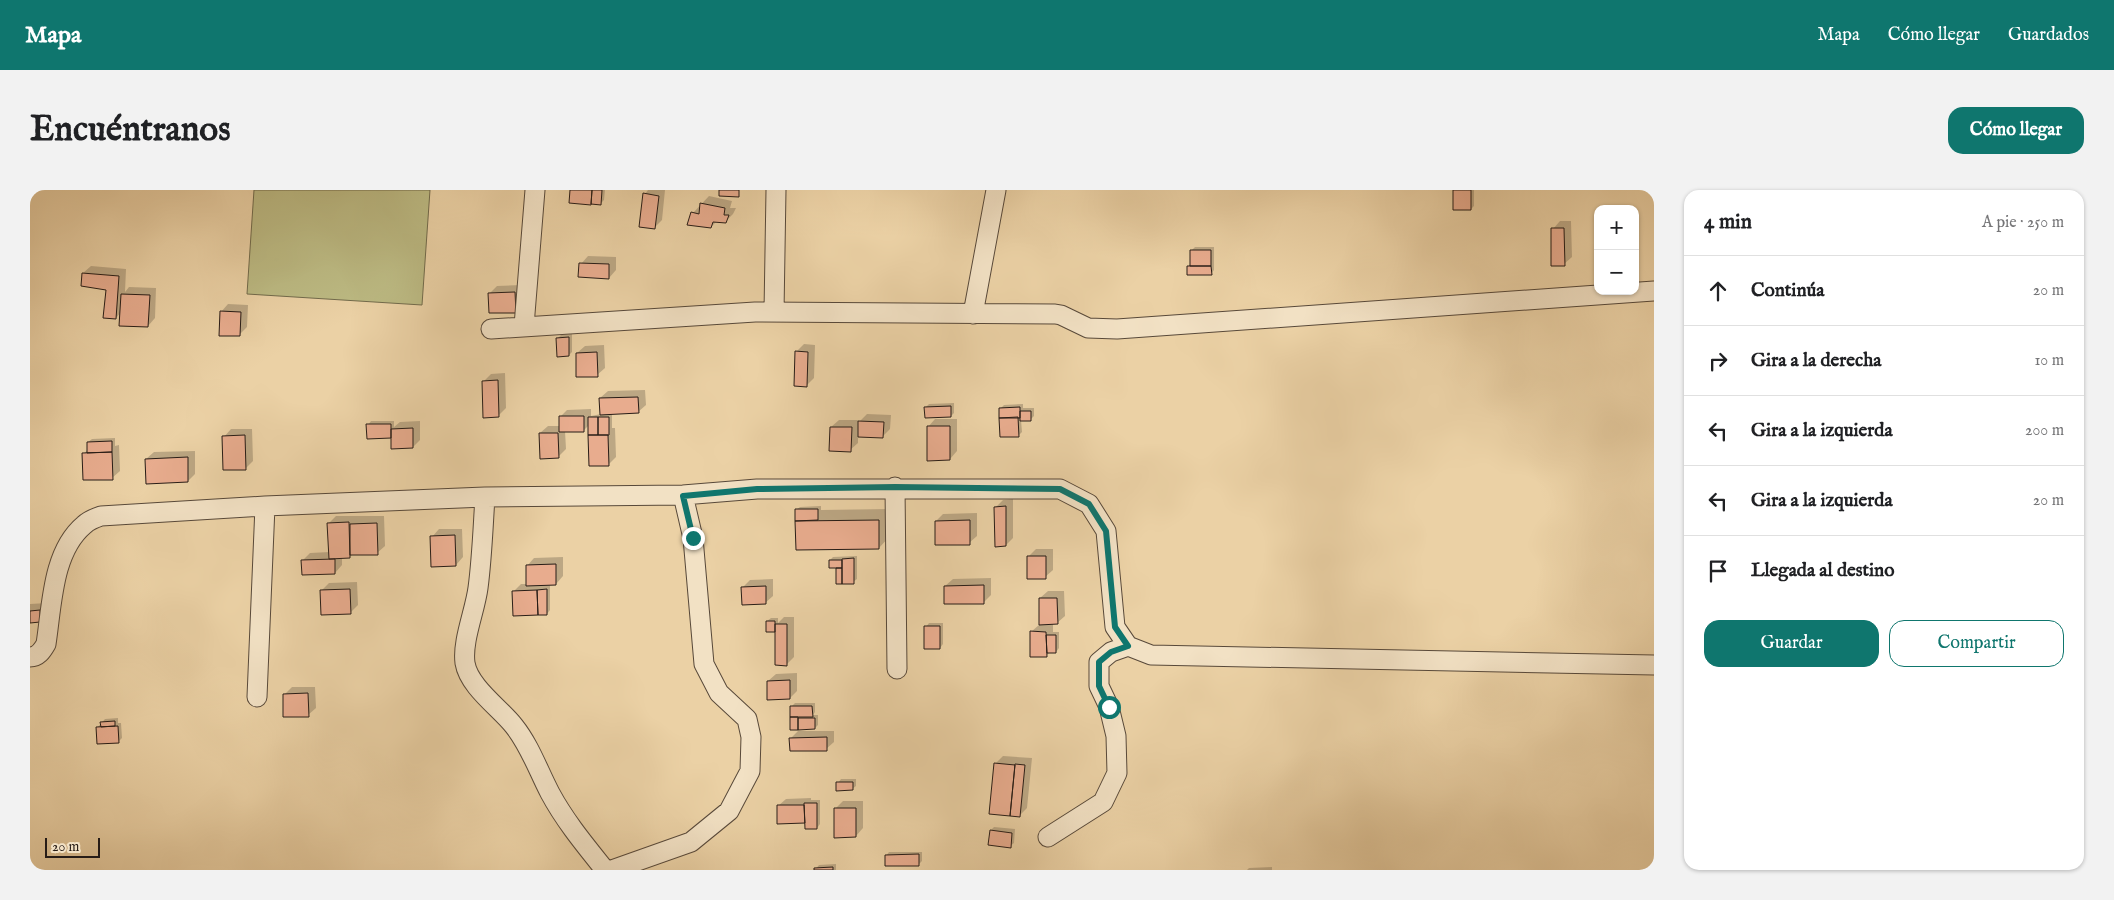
<!DOCTYPE html>
<html lang="es">
<head>
<meta charset="utf-8">
<style>
  :root { --surface:#fff; --page:#f2f2f2; --text:#202124; --muted:#757577; --line:#e0e0e0; --accent:#0f766e }
  body { margin:0; font-family:"IM FELL English",serif; background:var(--page); color:var(--text) }
  .controls { position:absolute; right:15px; top:15px; display:grid; overflow:hidden; border-radius:10px; box-shadow:0 1px 4px #0004 }
  .controls button { width:45px; height:45px; display:grid; place-items:center; padding:0; border:0; border-bottom:1px solid var(--line); background:var(--surface); color:var(--text); font:25px sans-serif }
  .scale { position:absolute; left:15px; bottom:12px; width:55px; box-sizing:border-box; padding-left:5px; border:2px solid #271c16; border-top:0; font-size:14px; line-height:18px; white-space:nowrap; color:#271c16; -webkit-text-stroke:4px #f2e1c4; paint-order:stroke }
  .stop { position:absolute; width:15px; height:15px; margin:-11px; border:4px solid #0f766e; border-radius:50%; background:#fff }
  .stop.end { background:#0f766e; border-color:#fff; box-shadow:0 1px 5px #0008 }
  .list { margin:0; padding:0; list-style:none }
  h2 { display:flex; justify-content:space-between; align-items:center; height:65px; margin:0; padding:0 20px; font-size:21px }
  h2 small { font-size:16px; font-weight:400; color:var(--muted) }
  .list li { display:grid; grid-template-columns:32px 1fr auto; gap:15px; align-items:center; box-sizing:border-box; height:70px; padding:0 20px; border-top:1px solid var(--line) }
  .list b { display:block; font-size:19px; white-space:nowrap }
  .list em { font-size:16px; font-style:normal; color:var(--muted) }
  .actions { display:flex; gap:10px; padding:15px 20px }
  .actions a { flex:1; padding:11px 0; border:1px solid var(--accent); border-radius:15px; text-align:center; font-size:18px; color:var(--accent) }
  .actions .main { background:var(--accent); color:#fff }
  .icon { flex:none; width:28px; height:28px; fill:none; stroke:currentColor; stroke-width:2; stroke-linecap:round; stroke-linejoin:round }
  .map { position:relative; flex:none; width:1624px; height:680px; overflow:hidden; border-radius:15px }
  header { display:flex; align-items:center; gap:30px; box-sizing:border-box; height:70px; padding:0 25px; background:var(--accent); color:#fff }
  header strong { font-size:24px }
  nav { display:flex; gap:28px; margin-inline-start:auto; font-size:18px }
  .intro { display:flex; align-items:center; justify-content:space-between; box-sizing:border-box; height:120px; padding:0 30px }
  h1 { margin:0; font-size:35px }
  .button { padding:12px 22px; border-radius:15px; background:var(--accent); color:#fff; font-size:18px; font-weight:700 }
  main { display:flex; gap:30px; padding:0 30px }
  aside { flex:1; background:var(--surface); border-radius:15px; box-shadow:0 1px 4px #0004 }
  .map>svg:first-child { display:block }
</style>
</head>
<body>
<header>
<strong>Mapa</strong>
<nav><a>Mapa</a><a>Cómo llegar</a><a>Guardados</a></nav>
</header>
<div class="intro"><h1>Encuéntranos</h1><a class="button">Cómo llegar</a></div>
<main>
<div class="map">
<svg width="1624" height="680" viewBox="0 0 1624 680">
  <rect width="100%" height="100%" fill="#ebd1a5"/>
  <filter id="stains"><feTurbulence type="fractalNoise" baseFrequency=".004" numOctaves="4"/><feColorMatrix values="0 0 0 0 .2 0 0 0 0 .09 0 0 0 0 .02 0 0 0 .5 -.17"/></filter>
  <radialGradient id="worn" r=".72"><stop offset=".6" stop-color="#630" stop-opacity="0"/><stop offset="1" stop-color="#630" stop-opacity=".3"/></radialGradient>
  <path fill="#bcba83" stroke="#726b4c" d="M224 0H400L392 115 217 104Z"/>
  <path fill="#0003" d="M541 0H575L574 10 571 13Z
    M618 0H635L632 30 625 37 615 4Z
    M1425 0H1444V16L1441 19Z
    M679 6 702 11 700 18H706L703 24 695 32 687 31 681 37 663 23Z
    M1530 31H1541L1542 67 1534 74 1523 39Z
    M1165 57H1184V80L1181 84 1158 77 1161 73V61Z
    M558 66 586 67V80L579 88 551 74Z
    M61 76 96 79 95 102 99 97 126 98 125 128 118 136 91 122 86 128 77 99 53 83Z
    M492 95 486 121 460 103 467 96Z
    M198 114 218 115 217 137 209 145 191 122Z
    M542 144V162L539 165 528 148 531 145Z
    M774 154 785 155 784 188 776 196 766 162Z
    M574 155 575 178 567 185 547 163 555 156Z
    M475 183 476 218 468 226 454 191 461 184Z
    M615 200 616 215 608 222 582 223V238H585L586 267 578 275 559 235 554 240 535 241 536 259 528 267 510 243 518 236H530V227L537 220 561 219V226L571 224 570 208 578 201Z
    M924 213V223L921 226 896 217 899 214Z
    M993 214V218H1004V226L1000 230H991L992 242 988 246 971 218 974 215Z
    M837 224 861 225 860 239 853 246H828V253L820 260 801 237 809 230H828V233Z
    M905 229H927V261L920 269 898 237Z
    M341 231H364V237L370 232 390 231V250L383 257 338 235Z
    M201 239H222L223 271 215 279 194 247Z
    M85 248V256L89 255 90 281 82 288 54 264 58 259V252L62 249Z
    M165 261V284L158 291 116 269 124 262Z
    M983 309V348L976 355 966 317 973 310Z
    M791 316V320L860 319V346L849 358 767 359 766 320 770 317Z
    M947 323V346L939 353 906 331 913 324Z
    M306 326H354L355 356 347 363 323 364 320 367H312V375L305 383 273 370 280 363 300 362 299 333Z
    M409 339H432L433 367 426 375 402 347Z
    M1006 359H1023V380L1015 387 998 367Z
    M827 366V389L823 392 800 370 803 367Z
    M533 367V386L526 394H520V420L517 424 484 401 491 394H497V376L504 368Z
    M961 388V405L953 413 915 396 923 389Z
    M743 389V406L735 413 713 397 720 390Z
    M327 392 328 415 320 423 292 400 299 393Z
    M1018 401H1034L1035 426 1027 433H1023V442H1029V458L1026 462H1020L1016 466 1001 442 1010 434V408Z
    M17 413 10 431 0 432V414Z
    M754 427H764V467L757 474 746 439 737 431 741 428H748V433Z
    M899 433H913V454L910 458 896 437Z
    M767 483V501L760 508 738 491 746 484Z
    M262 497H285L286 518 278 525 254 505Z
    M765 513H785V522L783 525H788V535L785 538 762 539 761 517Z
    M88 528V533H91L92 548 89 551 67 538 75 529Z
    M768 541H804V552L796 559 761 548Z
    M973 566 1002 568 997 618 990 625 965 574Z
    M811 589H826V596L822 599 808 593Z
    M781 608V610H790V634L787 638 748 616 756 609Z
    M813 611H833V638L826 646 805 619Z
    M964 637 985 639 984 653 980 656 961 640Z
    M859 662H892V671L889 674 856 666Z
    M806 674V680H785L789 675Z
    M1242 677V680H1217L1219 678Z"/>
  <path fill="#e8ac8e" stroke="#271c16" d="M540 0H562L561 15 539 13Z
    M562 0H572L571 15 561 14Z
    M689 0H709V7L689 6Z
    M1423 0H1441V20H1423Z
    M613 3 629 6 625 39 609 37Z
    M670 13 695 18 694 25H699L696 33 683 32 681 38 657 35 661 22 669 24Z
    M1521 38H1534L1535 76H1521Z
    M1160 60H1181V76H1160Z
    M549 73 579 74V89L548 87Z
    M1157 76H1181L1182 85H1157Z
    M52 83 89 86 86 129 73 128 76 100 51 96Z
    M485 102 486 123H459L458 103Z
    M91 104 120 105 118 137 89 136Z
    M190 121 211 122 210 146H189Z
    M539 147V166L527 167 526 148Z
    M765 161 778 162 777 197 764 196Z
    M567 162 568 187H546V163Z
    M468 190 469 227 453 228 452 191Z
    M608 207 609 223 570 225 569 208Z
    M921 216V227L895 228 894 217Z
    M990 217V228H969V218Z
    M990 221H1001V231H990Z
    M529 226H554V242H529Z
    M558 227H568V245H558Z
    M568 227H579V245H568Z
    M988 227 989 247H970L969 228Z
    M828 231 854 232 853 248 828 247Z
    M336 234H361V248L337 249Z
    M897 236H920V270L897 271Z
    M800 237H822L821 262 799 261Z
    M383 238V258L361 259V239Z
    M509 243H528L529 268 510 269Z
    M215 245 216 280H193L192 246Z
    M558 245H578L579 276H559Z
    M82 251V262L57 263V252Z
    M82 262 83 290H53L52 263Z
    M158 267V292L116 294 115 269Z
    M976 316V356L965 357 964 317Z
    M765 319H788V330L765 331Z
    M849 330V359L766 360 765 331Z
    M940 330V355H905V331Z
    M319 332 320 368 299 369 297 333Z
    M347 333 348 365H320V334Z
    M425 345 426 376 401 377 400 346Z
    M997 366H1016V389H997Z
    M824 368V394H812V369Z
    M305 369V384L272 385 271 370Z
    M799 370H812V378H799Z
    M526 374V395L496 396V375Z
    M806 378H812V394H806Z
    M954 395V414H914V396Z
    M736 396V414L712 415 711 397Z
    M320 399 321 424 291 425 290 400Z
    M517 399V425H508L507 400Z
    M507 400 508 425 483 426 482 401Z
    M1009 408H1027L1028 434 1009 435Z
    M10 420V432L0 433V421Z
    M736 431H745V442H736Z
    M745 434H757V476L745 475Z
    M894 436H910V459H894Z
    M1000 441 1016 442 1017 467H1000Z
    M1016 445H1026V463H1017Z
    M760 490V509L737 510V491Z
    M278 503 279 527H253V504Z
    M760 516H782L783 527H760Z
    M760 527H768V540H760Z
    M768 528H785V539L768 540Z
    M85 531V536L71 537 70 532Z
    M88 536 89 553 67 554 66 537Z
    M797 547V561H760L759 548Z
    M964 573 985 575 980 626 959 624Z
    M985 574 995 575 990 627 980 626Z
    M806 592H823V600L806 601Z
    M774 613H787V639H775Z
    M747 615H774L775 633 747 634Z
    M804 618H826V647L804 648Z
    M960 640 982 643 981 658 958 655Z
    M889 664V676H855V665Z
    M803 677V680H784V678Z"/>
  <g fill="none" stroke-linecap="round" stroke-linejoin="round">
    <g stroke="#58493a" stroke-width="21">
      <path id="street" d="M744 122 746 0
        M943 124 966 0
        M494 136 505 0
        M461 139 725 122 1025 124 1031 125 1058 138 1087 139 1624 101
        M865 297 867 479
        M455 307C453 337 452 368 448 398 445 421 432 451 435 473 439 497 470 518 484 536 500 556 508 580 520 603 535 631 555 655 575 680
        M0 467C8 467 12 461 16 454 22 416 22 362 54 335 58 331 65 328 71 326L235 316 455 307 653 305 727 299H1030L1059 314 1076 341 1085 437 1098 456 1121 465 1624 475
        M227 507 235 316
        M1018 647 1073 612 1087 583 1086 546 1079 517 1069 496V472L1081 462 1098 456
        M582 680 661 652 699 621 720 581 721 547 717 529 689 503 674 474 663 348 653 305"/>
    </g>
    <use href="#street" stroke="#f2e1c4" stroke-width="19"/>
  </g>
  <g fill="none" stroke-linecap="round" stroke-linejoin="round">
    <path stroke="#0f766e" stroke-width="6" d="M663 348 653 306 727 299 865 297 1030 299 1059 314 1076 341 1085 437 1098 456 1081 462 1069 472V496L1079 517"/>
  </g>
  <rect width="100%" height="100%" filter="url(#stains)"/>
  <rect width="100%" height="100%" fill="url(#worn)"/>
</svg>
<div class="controls">
<button>+</button>
<button>−</button>
</div>
<div class="scale">20 m</div>
<div class="stop" style="left:1079px;top:517px"></div>
<div class="stop end" style="left:663px;top:348px"></div>
</div>
<aside>
<h2>4 min<small>A pie · 250 m</small></h2>
<ul class="list">
<li><svg class="icon" aria-label="ahead" viewBox="0 0 24 24"><path d="M12 20V5M6 11l6-6 6 6"/></svg><div><b>Continúa</b></div><em>20 m</em></li>
<li><svg class="icon" aria-label="right" viewBox="0 0 24 24"><path d="M7 20v-9h11M14 6l5 5-5 5"/></svg><div><b>Gira a la derecha</b></div><em>10 m</em></li>
<li><svg class="icon" aria-label="left" viewBox="0 0 24 24"><path d="M17 20v-9H6M10 6l-5 5 5 5"/></svg><div><b>Gira a la izquierda</b></div><em>200 m</em></li>
<li><svg class="icon" aria-label="left" viewBox="0 0 24 24"><path d="M17 20v-9H6M10 6l-5 5 5 5"/></svg><div><b>Gira a la izquierda</b></div><em>20 m</em></li>
<li><svg class="icon" aria-label="arrive" viewBox="0 0 24 24"><path d="M6 21V4h12l-3 4 3 4H6"/></svg><div><b>Llegada al destino</b></div></li>
</ul>
<div class="actions"><a class="main">Guardar</a><a>Compartir</a></div>
</aside>
</main>
</body>
</html>
